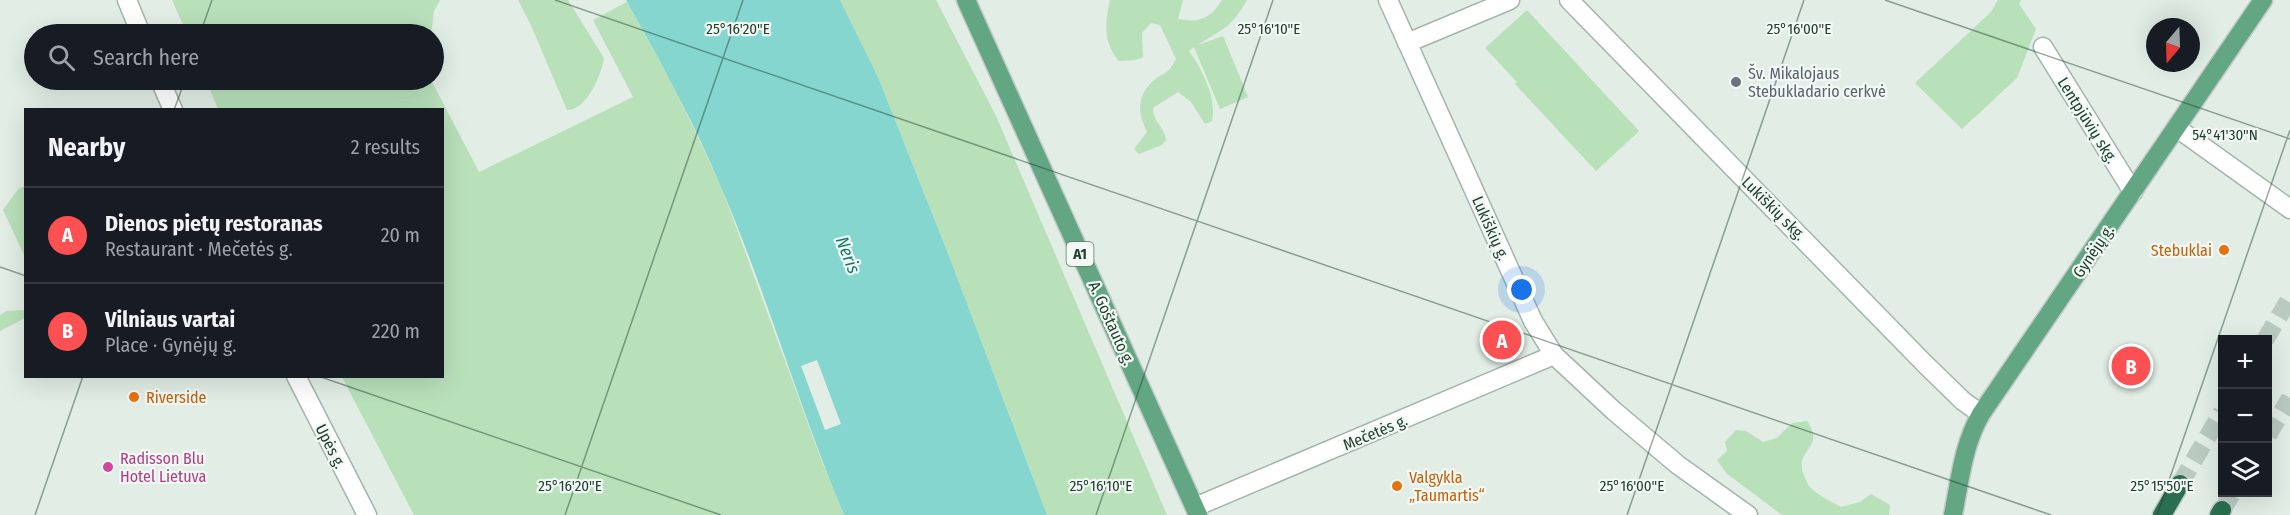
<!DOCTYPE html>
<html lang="en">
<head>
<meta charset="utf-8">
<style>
  :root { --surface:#171b24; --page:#20242c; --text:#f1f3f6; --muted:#9ea1a6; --line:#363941; --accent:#fd5052 }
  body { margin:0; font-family:"Fira Sans Condensed",sans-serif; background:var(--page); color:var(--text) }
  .controls { position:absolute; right:18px; bottom:18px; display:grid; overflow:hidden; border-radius:0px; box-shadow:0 6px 24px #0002 }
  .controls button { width:54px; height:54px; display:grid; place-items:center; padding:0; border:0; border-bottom:2px solid var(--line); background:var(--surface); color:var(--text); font:30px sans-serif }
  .compass { position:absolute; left:2146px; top:18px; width:54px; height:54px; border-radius:50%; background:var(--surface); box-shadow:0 6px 24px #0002; rotate:199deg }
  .you { position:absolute; left:1522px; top:290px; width:21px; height:21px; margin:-15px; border:4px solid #fff; border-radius:50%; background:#1a73e8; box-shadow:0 0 0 9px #1a73e833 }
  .badge { display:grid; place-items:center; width:39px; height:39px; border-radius:50%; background:var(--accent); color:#fff; font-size:20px; font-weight:700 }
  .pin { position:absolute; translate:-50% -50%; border:3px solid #fff; box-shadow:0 2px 6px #0006 }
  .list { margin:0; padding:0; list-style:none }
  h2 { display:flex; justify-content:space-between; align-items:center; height:78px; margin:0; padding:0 24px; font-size:26px }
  h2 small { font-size:20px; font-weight:400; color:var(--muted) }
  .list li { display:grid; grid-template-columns:39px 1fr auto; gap:18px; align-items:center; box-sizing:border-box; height:96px; padding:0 24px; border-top:2px solid var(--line) }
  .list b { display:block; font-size:22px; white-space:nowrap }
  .list p { margin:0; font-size:20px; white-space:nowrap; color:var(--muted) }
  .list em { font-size:20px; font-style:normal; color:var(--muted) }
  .icon { flex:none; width:33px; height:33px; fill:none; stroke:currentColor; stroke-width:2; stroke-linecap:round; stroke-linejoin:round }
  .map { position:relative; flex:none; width:2290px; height:515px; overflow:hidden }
  .search { position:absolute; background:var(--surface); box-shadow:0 6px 24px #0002; left:24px; top:24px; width:420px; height:66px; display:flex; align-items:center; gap:15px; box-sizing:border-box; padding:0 21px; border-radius:33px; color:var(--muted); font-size:22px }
  .panel { position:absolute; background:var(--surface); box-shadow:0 6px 24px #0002; left:24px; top:108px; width:420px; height:270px; border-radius:0px }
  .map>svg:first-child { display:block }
</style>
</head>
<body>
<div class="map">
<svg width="2290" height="515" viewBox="0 0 2290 515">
  <rect width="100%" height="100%" fill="#e1ede5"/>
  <path fill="#b8e0b9" d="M172 0H440L434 11 431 34H187Z
    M518 0H568L604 58C602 74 586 111 567 110L530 23Z
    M840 0H936L996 116 1167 515H1047L949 256 878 77Z
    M1110 0H1183L1178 19C1200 23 1210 19 1222 0H1247C1231 28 1224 28 1198 45L1223 36 1248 97 1220 109 1194 47 1189 51C1202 69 1217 98 1212 121L1205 124 1191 102 1178 92 1153 108C1154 124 1164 126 1166 140L1162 145 1139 154 1134 149 1147 132C1138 114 1136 98 1152 82 1164 71 1167 77 1176 59L1160 25 1151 23 1142 33 1143 57 1136 60 1119 61C1103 43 1105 22 1110 0Z
    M1998 0H2021L2019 4 2036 29 2017 78 1962 129 1915 83 1991 12Z
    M627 2 675 89 721 186 821 459 844 515H414L342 377 442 376V110L218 109 206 80H431L479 172 633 97 593 20Z
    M1527 10 1639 131 1596 171 1515 84 1517 82 1485 48Z
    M25 186V257L3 210 18 189Z
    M25 310V318L0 331V315L6 311Z
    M1807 421C1826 448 1795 449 1803 473 1805 477 1806 482 1809 486 1817 495 1830 501 1841 507L1860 502 1871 494 1890 505 1889 515H1782L1726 473 1717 460 1727 451 1725 442 1736 430 1746 431 1763 442 1777 438 1792 423Z"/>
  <path fill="#85d6ce" d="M626 0H840L878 77 949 256 1047 515H844C799 407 767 294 721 187 694 122 660 61 626 0Z"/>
  <path fill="#e1ede5" d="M817 360 841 424 825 430 801 366Z"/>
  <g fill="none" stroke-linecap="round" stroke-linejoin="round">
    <path stroke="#bacac1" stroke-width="18" stroke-dasharray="18 9" stroke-linecap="butt" d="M2265 340 2290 298
      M2268 435 2290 398
      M2180 484 2222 412
      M2222 510 2233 492"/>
    <g stroke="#a3b5ab" stroke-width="21">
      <path id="minor" d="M127 0 141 34
        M1388 0 1533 321 1554 355 1614 411 1678 465 1748 515
        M1569 0 1925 364 1963 401 1981 414
        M1407 43 1510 0
        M2043 47 2133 192
        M160 80 173 110
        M2177 128 2290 209
        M296 376 367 515
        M1195 507 1554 355"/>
    </g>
    <g stroke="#c1c9c5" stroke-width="21">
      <path id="major" d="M966 0 1198 515
        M1953 515C1960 480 1963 445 1981 414L2263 0"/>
    </g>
    <g stroke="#c1c9c5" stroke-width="21">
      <path id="highway" d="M2162 515 2180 484
        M2219 515 2222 510"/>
    </g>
    <use href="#minor" stroke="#fff" stroke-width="18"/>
    <use href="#major" stroke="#62a683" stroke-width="18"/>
    <use href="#highway" stroke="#296e4e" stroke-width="18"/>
  </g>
  <path fill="none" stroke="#203f2f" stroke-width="1.5" stroke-opacity="0.45" d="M555 0 2051 515M1885 0 2290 139M200 34 212 0M174 110 185 80M0 267 26 276M318 376 721 515M35 515 83 376M565 515 743 0M1096 515 1273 0M1627 515 1804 0M2157 515 2290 130"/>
  <circle fill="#6b7280" stroke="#f2f9f4" stroke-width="2" cx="1736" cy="82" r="6"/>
  <g fill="#e8710a" stroke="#f2f9f4" stroke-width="2">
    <circle cx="2224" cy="250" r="6"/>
    <circle cx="134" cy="397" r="6"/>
    <circle cx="1397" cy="486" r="6"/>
  </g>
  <circle fill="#d1479c" stroke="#f2f9f4" stroke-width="2" cx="108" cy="467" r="6"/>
  <g text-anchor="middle" stroke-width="4.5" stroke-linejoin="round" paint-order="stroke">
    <rect fill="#f2f9f4" stroke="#5f776a" stroke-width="1.5" x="1066.5" y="242" width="27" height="24" rx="4.5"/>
    <g font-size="15" font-weight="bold" fill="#203f2f">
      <text x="1080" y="259">A1</text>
    </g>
    <g font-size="16" fill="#5b616d" stroke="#f2f9f4" text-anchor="start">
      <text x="1748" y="79">Šv. Mikalojaus<tspan x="1748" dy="18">Stebukladario cerkvė</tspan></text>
    </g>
    <g font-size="16" fill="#203f2f" stroke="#f2f9f4">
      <text transform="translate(2088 120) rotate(58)" y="6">Lentpjūvių skg.</text>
      <text transform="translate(1774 208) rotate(45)" y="6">Lukiškių skg.</text>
      <text transform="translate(1491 228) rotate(66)" y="6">Lukiškių g.</text>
      <text transform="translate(2093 251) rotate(-56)" y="6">Gynėjų g.</text>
      <text transform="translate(1112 323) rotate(66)" y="6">A. Goštauto g.</text>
      <text transform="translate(1375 432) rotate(-23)" y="6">Mečetės g.</text>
      <text transform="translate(331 446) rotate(63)" y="6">Upės g.</text>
    </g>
    <g font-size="16" fill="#c56008" stroke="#f2f9f4" text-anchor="start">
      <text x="2212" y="256" text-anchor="end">Stebuklai</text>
      <text x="146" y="403">Riverside</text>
      <text x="1409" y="483">Valgykla<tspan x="1409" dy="18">„Taumartis“</tspan></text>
    </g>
    <g font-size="16" fill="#b23c85" stroke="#f2f9f4" text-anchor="start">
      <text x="120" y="464">Radisson Blu<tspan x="120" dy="18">Hotel Lietuva</tspan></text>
    </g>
    <g font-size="18" font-style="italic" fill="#157a71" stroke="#f2f9f4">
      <text transform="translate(848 255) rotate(69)" y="6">Neris</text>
    </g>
  </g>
  <g font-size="15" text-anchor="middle" fill="#203f2f" stroke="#f2f9f4" stroke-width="4.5" stroke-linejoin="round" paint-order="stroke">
    <text x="1269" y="34">25°16'10"E</text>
    <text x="1799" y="34">25°16'00"E</text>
    <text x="738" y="34">25°16'20"E</text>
    <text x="2225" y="140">54°41'30"N</text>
    <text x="570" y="491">25°16'20"E</text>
    <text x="1101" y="491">25°16'10"E</text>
    <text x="1632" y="491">25°16'00"E</text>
    <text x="2162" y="491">25°15'50"E</text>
  </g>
</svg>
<div class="controls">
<button>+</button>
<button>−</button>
<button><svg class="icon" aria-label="layers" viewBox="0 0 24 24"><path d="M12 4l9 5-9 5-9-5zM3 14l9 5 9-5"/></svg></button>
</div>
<svg class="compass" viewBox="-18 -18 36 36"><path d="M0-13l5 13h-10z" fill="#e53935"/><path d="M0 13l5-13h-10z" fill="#9ea1a6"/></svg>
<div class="you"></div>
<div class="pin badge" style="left:1502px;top:340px">A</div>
<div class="pin badge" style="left:2131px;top:366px">B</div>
<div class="search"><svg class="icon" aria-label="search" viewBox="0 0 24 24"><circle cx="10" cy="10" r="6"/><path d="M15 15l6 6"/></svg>Search here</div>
<section class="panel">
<h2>Nearby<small>2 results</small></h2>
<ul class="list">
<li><span class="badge">A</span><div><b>Dienos pietų restoranas</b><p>Restaurant · Mečetės g.</p></div><em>20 m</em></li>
<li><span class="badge">B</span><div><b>Vilniaus vartai</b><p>Place · Gynėjų g.</p></div><em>220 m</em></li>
</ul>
</section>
</div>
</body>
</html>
